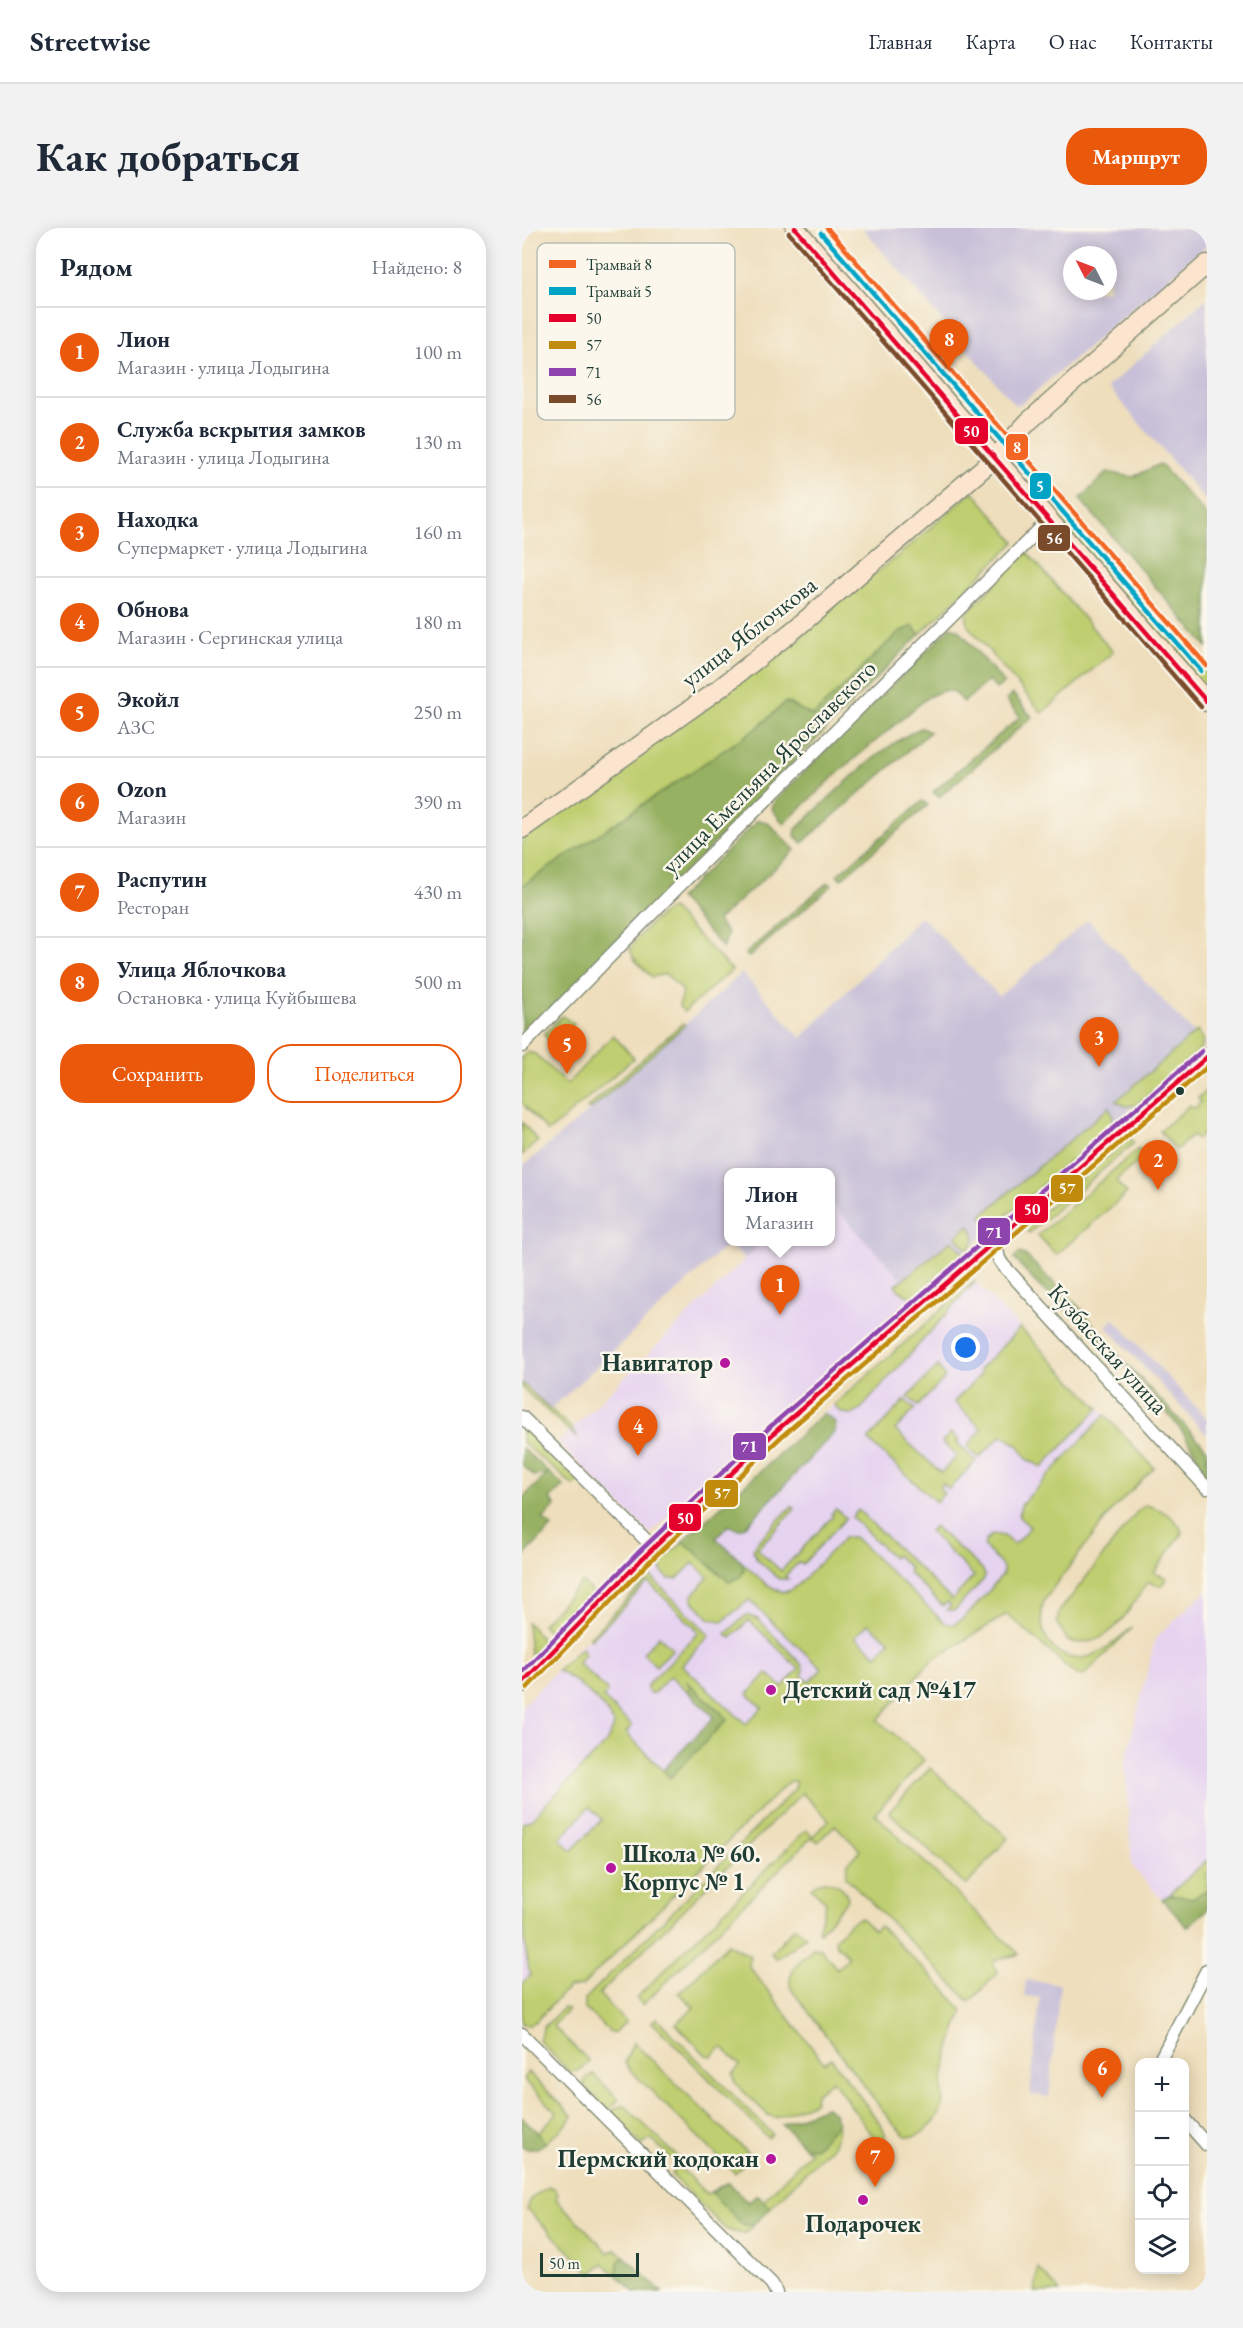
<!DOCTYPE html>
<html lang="ru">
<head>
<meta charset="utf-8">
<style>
  :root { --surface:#fff; --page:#f2f2f3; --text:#1f2937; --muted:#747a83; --line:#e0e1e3; --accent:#ea580c }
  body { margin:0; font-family:"EB Garamond",serif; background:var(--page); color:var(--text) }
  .controls { position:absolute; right:18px; bottom:18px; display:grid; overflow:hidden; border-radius:12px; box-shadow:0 3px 15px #0003 }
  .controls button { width:54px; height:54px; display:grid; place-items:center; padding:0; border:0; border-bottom:2px solid var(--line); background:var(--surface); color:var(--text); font:30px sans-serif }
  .compass { position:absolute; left:541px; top:18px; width:54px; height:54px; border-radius:50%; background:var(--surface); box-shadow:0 3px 15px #0003; rotate:312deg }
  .scale { position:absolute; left:18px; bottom:15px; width:99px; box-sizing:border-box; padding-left:6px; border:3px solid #1f3d34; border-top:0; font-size:16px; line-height:21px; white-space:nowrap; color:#1f3d34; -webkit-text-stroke:4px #fbf7ec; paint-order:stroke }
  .you { position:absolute; left:444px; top:1120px; width:21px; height:21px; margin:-15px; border:4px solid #fff; border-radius:50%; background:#1a73e8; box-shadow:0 0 0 9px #1a73e833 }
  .badge { display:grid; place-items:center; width:39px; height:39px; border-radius:50%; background:var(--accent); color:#fff; font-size:20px; font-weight:700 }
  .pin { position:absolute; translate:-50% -50px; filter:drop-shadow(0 2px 3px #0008) }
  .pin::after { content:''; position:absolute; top:32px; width:21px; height:18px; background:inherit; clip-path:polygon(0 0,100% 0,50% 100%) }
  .popup { position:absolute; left:202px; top:940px; width:111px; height:78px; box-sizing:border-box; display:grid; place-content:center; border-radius:12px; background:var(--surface); filter:drop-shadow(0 2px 4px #0005); font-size:20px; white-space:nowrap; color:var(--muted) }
  .popup b { font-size:22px; color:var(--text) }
  .popup::after { content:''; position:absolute; left:50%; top:100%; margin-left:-12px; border:12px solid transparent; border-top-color:var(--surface) }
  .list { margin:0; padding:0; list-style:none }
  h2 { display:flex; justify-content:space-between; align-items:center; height:78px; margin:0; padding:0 24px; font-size:26px }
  h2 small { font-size:20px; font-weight:400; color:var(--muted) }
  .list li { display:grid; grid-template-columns:39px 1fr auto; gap:18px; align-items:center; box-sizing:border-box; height:90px; padding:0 24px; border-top:2px solid var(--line) }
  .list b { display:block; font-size:22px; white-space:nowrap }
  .list p { margin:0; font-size:20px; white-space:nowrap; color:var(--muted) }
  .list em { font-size:20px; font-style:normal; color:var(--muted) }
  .actions { display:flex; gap:12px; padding:18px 24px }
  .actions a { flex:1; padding:14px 0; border:2px solid var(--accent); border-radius:24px; text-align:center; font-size:21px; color:var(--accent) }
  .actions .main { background:var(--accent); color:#fff }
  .icon { flex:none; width:33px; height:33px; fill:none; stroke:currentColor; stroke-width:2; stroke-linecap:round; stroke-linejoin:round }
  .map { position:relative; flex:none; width:685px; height:2064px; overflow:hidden; border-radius:24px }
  header { display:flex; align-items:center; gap:36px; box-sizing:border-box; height:84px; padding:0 30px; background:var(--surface); border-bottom:2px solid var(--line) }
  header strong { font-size:28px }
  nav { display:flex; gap:33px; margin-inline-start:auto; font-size:21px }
  .intro { display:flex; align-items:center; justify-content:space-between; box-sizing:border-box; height:144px; padding:0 36px }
  h1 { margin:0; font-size:42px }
  .button { padding:15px 27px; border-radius:24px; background:var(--accent); color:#fff; font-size:21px; font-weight:700 }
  main { display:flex; gap:36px; padding:0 36px }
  aside { flex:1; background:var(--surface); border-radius:24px; box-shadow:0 3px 15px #0003 }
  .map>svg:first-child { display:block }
</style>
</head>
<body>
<header>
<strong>Streetwise</strong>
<nav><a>Главная</a><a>Карта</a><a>О нас</a><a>Контакты</a></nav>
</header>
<div class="intro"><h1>Как добраться</h1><a class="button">Маршрут</a></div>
<main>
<aside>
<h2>Рядом<small>Найдено: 8</small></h2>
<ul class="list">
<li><span class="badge">1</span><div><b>Лион</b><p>Магазин · улица Лодыгина</p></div><em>100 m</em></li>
<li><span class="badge">2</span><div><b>Служба вскрытия замков</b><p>Магазин · улица Лодыгина</p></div><em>130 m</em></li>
<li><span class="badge">3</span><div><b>Находка</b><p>Супермаркет · улица Лодыгина</p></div><em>160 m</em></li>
<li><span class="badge">4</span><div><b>Обнова</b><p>Магазин · Сергинская улица</p></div><em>180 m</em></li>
<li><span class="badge">5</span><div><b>Экойл</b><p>АЗС</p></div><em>250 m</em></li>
<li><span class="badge">6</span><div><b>Ozon</b><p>Магазин</p></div><em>390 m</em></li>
<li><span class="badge">7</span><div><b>Распутин</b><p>Ресторан</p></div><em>430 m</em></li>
<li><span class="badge">8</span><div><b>Улица Яблочкова</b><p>Остановка · улица Куйбышева</p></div><em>500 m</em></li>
</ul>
<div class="actions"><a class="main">Сохранить</a><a>Поделиться</a></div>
</aside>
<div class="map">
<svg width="685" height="2064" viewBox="0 0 685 2064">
  <rect width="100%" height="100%" fill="#fbf7ec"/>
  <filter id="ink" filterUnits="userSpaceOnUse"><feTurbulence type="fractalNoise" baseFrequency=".0167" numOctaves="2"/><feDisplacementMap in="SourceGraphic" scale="12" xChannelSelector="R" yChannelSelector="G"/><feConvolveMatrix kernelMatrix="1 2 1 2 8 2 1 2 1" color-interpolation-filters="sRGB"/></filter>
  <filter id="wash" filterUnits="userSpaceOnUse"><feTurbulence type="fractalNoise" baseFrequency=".008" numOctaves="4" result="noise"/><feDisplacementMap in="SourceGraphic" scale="24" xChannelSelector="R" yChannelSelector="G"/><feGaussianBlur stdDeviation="1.35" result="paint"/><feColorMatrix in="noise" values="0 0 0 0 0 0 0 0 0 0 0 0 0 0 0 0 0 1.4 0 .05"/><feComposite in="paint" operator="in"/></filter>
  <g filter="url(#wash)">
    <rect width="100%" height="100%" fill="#eedebc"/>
    <path fill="#e6d3f0" d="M309 975 393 1066 165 1269 128 1306 36 1215 240 1014H309Z
      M452 1053 577 1180 632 1240 486 1386 409 1433 356 1492 402 1532 352 1586 287 1554 267 1552 60 1758 46 1760 14 1793 0 1780V1478L161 1313 268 1215Z
      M685 1362V1682L665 1699 610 1638 603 1535 633 1411Z"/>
    <path fill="#c8c0d8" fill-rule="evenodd" d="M340 0H685V17L499 176 493 177ZM550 27H586V63H550Z
      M685 70V274L586 159Z
      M399 688 477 768 566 692 683 817 393 1066 309 975V944H207V1014H240L223 1031 207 1015 29 1181 0 1155V939L68 882 220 745 279 810Z
      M592 1091 685 1191V1207L584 1098Z
      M504 1752 538 1756 527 1869 508 1867 518 1770 502 1768Z"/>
    <path fill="#bfce70" stroke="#6f8652" stroke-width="1.5" fill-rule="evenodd" d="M451 263 493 314 397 407 391 398 377 404 291 488 264 474 235 500 0 658V611L377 327Z
      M538 281 547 285 685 445V466L534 289Z
      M505 324 591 424 520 485 446 398 444 385Z
      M150 681 210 742 162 784 157 778 161 763 144 746 130 749 113 732 108 722C111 712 139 683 150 681Z
      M40 788 52 796 30 818 22 806Z
      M161 795 163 797 68 882 65 880Z
      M675 803 681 812 678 822 614 877 603 878 594 873Z
      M91 807 112 830 26 904 0 875V829L5 824 13 826 45 856Z
      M685 862V903L675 911 671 907 654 922 638 903 668 877 672 881 679 874 676 870Z
      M587 879 591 888 588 899 484 988C475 993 466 995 459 988Z
      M0 894 16 913 0 927Z
      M608 910 612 915 507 1005 502 999Z
      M619 921 623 928 596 950 595 955 605 965 534 1027 516 1007 615 922Z
      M447 997C455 1007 455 1013 445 1022L434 1008Z
      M430 1012 441 1025 390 1069C382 1067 378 1064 373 1058Z
      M452 1053 453 1054 337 1183 330 1187 319 1184 312 1177Z
      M498 1100 577 1180 520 1239 506 1232 497 1218 480 1207 457 1230 446 1220 447 1216 460 1201 432 1174 459 1146 457 1142Z
      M416 1138 422 1147V1151L396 1178 386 1169Z
      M0 1155 50 1201 56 1211 0 1160Z
      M383 1172 393 1181 373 1202 419 1245 435 1228 420 1214 429 1205 437 1212 435 1215 454 1233 427 1261 421 1255 417 1260 422 1265 414 1274 346 1212Z
      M583 1187 632 1240 592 1280 531 1360C528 1365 523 1370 521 1376 514 1405 532 1436 565 1429 582 1425 597 1409 611 1399L561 1448 553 1446 485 1386 409 1433 356 1492 402 1532 353 1586 497 1726 471 1733 475 1745 450 1772H446L324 1649 326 1635 338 1622 313 1597 296 1614 290 1609 121 1777 114 1770 284 1602 291 1608 307 1592 280 1565 77 1766 104 1794 91 1805 87 1803 63 1781V1771L273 1561V1553H267L60 1758 46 1760 14 1793 7 1796H0V1755L9 1747C0 1731 0 1622 0 1595L8 1592 84 1515 92 1498C86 1476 54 1453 35 1442L60 1419 63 1426 56 1435 86 1463 81 1470 110 1498 104 1505 148 1549 206 1491 164 1453 168 1458 165 1463 148 1448 132 1465H128L125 1461V1457L177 1404 126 1354 69 1412 67 1410 128 1348 188 1407 160 1437 224 1496 240 1480 226 1466 245 1445 260 1459 277 1441 227 1392 209 1410 204 1406 224 1387 236 1391 279 1436 282 1442 280 1448 287 1454 300 1441 227 1372 201 1393 188 1391 170 1372 171 1367 186 1349 171 1335 155 1351H147L140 1344 139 1335 179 1297 244 1356 259 1364 267 1363 276 1357 323 1309H332L411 1384C415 1387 420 1395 426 1396 440 1400 472 1356 481 1346V1339L462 1318 464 1312 471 1306 482 1308 492 1317 508 1299 497 1289 499 1277ZM346 1396 368 1413 355 1427 333 1409ZM67 1579 80 1591 50 1622 38 1611Z
      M0 1198 57 1254 52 1258 0 1214Z
      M623 1277C637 1279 657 1291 660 1305L632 1345 645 1350 639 1358 626 1354C606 1382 587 1424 546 1413L535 1395 537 1384 615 1284Z
      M270 1278 273 1281 235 1321 259 1343 311 1288 309 1286 314 1281 324 1290 280 1337 277 1334 263 1348 266 1351H257L234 1330 231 1322 236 1313Z
      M336 1282 430 1372 452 1348 407 1303 412 1298 461 1342 463 1348 462 1351 433 1382H425L429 1377 426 1374 421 1378 386 1344 388 1340 374 1327 371 1330 330 1289Z
      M60 1354 71 1365 33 1404H28L20 1396Z
      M5 1394 21 1413 14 1423 8 1426Z
      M137 1408 151 1421 134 1438 121 1425Z
      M408 1540 486 1610 444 1658 367 1584Z
      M685 1632V1661L672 1670 647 1667Z
      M304 1653C314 1655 324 1659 326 1671L298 1704 296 1703 304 1674 289 1660 297 1654Z
      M336 1690 340 1691 352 1702 358 1698 423 1762 441 1783C432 1805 425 1828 421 1851 418 1861 423 1874 419 1883 413 1896 399 1911 384 1908L371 1896 269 1761C263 1743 280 1732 291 1720L299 1721 315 1741 327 1729 314 1716 313 1711 327 1696Z
      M273 1699 284 1708 259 1728 254 1730 249 1725Z
      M206 1716 228 1728 226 1737 302 1835 309 1830 359 1897 363 1905V1909L356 1915 310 1852 294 1866 293 1874 253 1890 246 1887 213 1855 211 1846 218 1837 200 1819 190 1828 184 1827 154 1796 172 1779 157 1765Z
      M41 1780 46 1782 31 1798 67 1833 56 1843 48 1844 19 1815 17 1811 23 1798Z
      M134 1790 250 1906 246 1910 130 1794Z
      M111 1814 229 1928 213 1945 107 1841 103 1835Z
      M6 1844 51 1888 45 1896 23 1915 16 1905 35 1885 1 1851Z
      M71 1846 97 1871 86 1883 64 1860 62 1856 64 1850Z
      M102 1877 163 1936 159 1941 185 1966 206 1954 227 1975 235 1967 241 1973 288 1924 260 1896 304 1879C318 1888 318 1901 312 1916L222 2006 208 2003 202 2000 150 1947 155 1936 129 1911 120 1917 89 1886 94 1880Z
      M27 1958 32 1960 36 1966 34 1971 87 2025 94 2021 140 2064H113L81 2035 70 2046 5 1981 9 1971Z
      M516 2040 538 2064H513Z"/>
    <path fill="#97b162" stroke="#5b774b" stroke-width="1.5" d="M638 236 685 288V419L558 271 585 244 611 249Z
      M391 398 397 407 0 810V658L235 500 264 474 291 488 377 404Z
      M429 399 437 402 482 455 474 461 467 452 442 474 431 463H420L406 469 319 542 262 596 250 581 252 574Z
      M491 466 510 489 417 569 411 564 498 489 484 472Z
      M399 500 408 504 280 615 273 608 274 601C310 568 355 520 399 500Z
      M401 573 406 577 319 651 315 647Z
      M236 592 245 594 273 622 195 693 206 706 201 720 157 670Z
      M306 654 310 657 227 729 223 726Z
      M497 1025 503 1027 563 1085 582 1112 685 1221V1254L679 1247 674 1227 661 1204 622 1157 558 1091 539 1079 512 1053 492 1030Z
      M302 1185 314 1195 313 1204 225 1297C218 1302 214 1302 207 1297L194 1310 221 1335 222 1342 218 1349 207 1354 161 1313Z
      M0 1220 42 1258 28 1271 34 1278 21 1291 30 1299 0 1330V1271L26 1245 12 1248 0 1237Z
      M169 1457 206 1491 148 1550 141 1542 192 1489 165 1463Z
      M685 1661V1682L665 1699 640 1671 647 1667 672 1670Z
      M304 1879 311 1884 316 1894C313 1900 309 1901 306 1905 300 1912 302 1914 293 1920L283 1919 260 1896Z
      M0 1889 16 1905 23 1915C16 1921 7 1924 0 1918Z
      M206 1954 226 1975 235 1967 249 1980 231 1997H221L189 1965Z
      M102 2028 137 2061 140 2064H113L95 2047 96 2034Z"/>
  </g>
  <g filter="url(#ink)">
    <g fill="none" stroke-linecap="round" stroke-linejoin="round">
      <g stroke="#868e78" stroke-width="15">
        <path id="street" d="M0 818 146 669 526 293
          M473 1012 477 1031 481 1037 685 1260
          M0 1189 131 1319
          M0 1806 250 2056 254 2064
          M637 1834 685 1742
          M662 1891 685 1917"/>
      </g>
      <g stroke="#868e78" stroke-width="21">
        <path id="secondary" d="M273 0 685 474
          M0 601 198 460 273 401 473 230 506 194 685 36
          M0 1455 121 1330 254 1203 685 829"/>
      </g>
      <use href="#street" stroke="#fff" stroke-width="12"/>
      <use href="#secondary" stroke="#fbe5cf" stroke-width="18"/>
      <g stroke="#fbf7ec" stroke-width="9">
        <path id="bus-1" d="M273 0 685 474
          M0 1455 121 1330 254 1203 685 829"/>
      </g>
      <g stroke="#fbf7ec" stroke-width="9">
        <path id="bus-2" d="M5 1460 126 1335 259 1209 685 839"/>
      </g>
      <g stroke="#fbf7ec" stroke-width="9">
        <path id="bus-3" d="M0 1444 116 1325 249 1198 680 823"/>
      </g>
      <g stroke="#fbf7ec" stroke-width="9">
        <path id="bus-4" d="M267 5 679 479"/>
      </g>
      <use href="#bus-1" stroke="#e4002b" stroke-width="4.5"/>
      <use href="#bus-2" stroke="#c18c0d" stroke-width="4.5"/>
      <use href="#bus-3" stroke="#8e44ad" stroke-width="4.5"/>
      <use href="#bus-4" stroke="#7a4b2a" stroke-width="4.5"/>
      <g stroke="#fbf7ec" stroke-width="9">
        <path id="tram-1" d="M305 0 685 438"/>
      </g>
      <g stroke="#fbf7ec" stroke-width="9">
        <path id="tram-2" d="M299 5 679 443"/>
      </g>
      <use href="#tram-1" stroke="#f26522" stroke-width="4.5"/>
      <use href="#tram-2" stroke="#02a4c6" stroke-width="4.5"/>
    </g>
  </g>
  <circle fill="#1f3d34" stroke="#fbf7ec" stroke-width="2" cx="658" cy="863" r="5"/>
  <g fill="#b5179e" stroke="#fbf7ec" stroke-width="2">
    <circle cx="203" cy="1135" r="6"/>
    <circle cx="249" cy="1462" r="6"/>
    <circle cx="89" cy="1640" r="6"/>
    <circle cx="249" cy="1931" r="6"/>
    <circle cx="341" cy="1972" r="6"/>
  </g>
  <g text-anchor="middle" stroke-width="5" stroke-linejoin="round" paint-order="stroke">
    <g font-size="24" fill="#1f3d34" stroke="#fbf7ec">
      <text transform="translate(227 404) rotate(-38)" y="8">улица Яблочкова</text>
      <text transform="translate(247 539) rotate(-45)" y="8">улица Емельяна Ярославского</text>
      <text transform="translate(586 1121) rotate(48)" y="8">Кузбасская улица</text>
    </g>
    <g font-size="24" font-weight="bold" fill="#1f3d34" stroke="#fbf7ec" text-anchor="end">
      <text x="191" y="1143">Навигатор</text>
      <text x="261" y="1470" text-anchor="start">Детский сад №417</text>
      <text x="101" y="1634" text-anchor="start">Школа № 60.<tspan x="101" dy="28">Корпус № 1</tspan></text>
      <text x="237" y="1939">Пермский кодокан</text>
      <text x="341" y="2004" text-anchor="middle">Подарочек</text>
    </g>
  </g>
  <rect x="15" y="15" width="198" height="177" rx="9" fill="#fbf7ec" stroke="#b9bfb5" stroke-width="1.5"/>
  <rect x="27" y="32" width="27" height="8" fill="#f26522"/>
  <rect x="27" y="59" width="27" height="8" fill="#02a4c6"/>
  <rect x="27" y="86" width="27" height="8" fill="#e4002b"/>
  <rect x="27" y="113" width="27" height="8" fill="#c18c0d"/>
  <rect x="27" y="140" width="27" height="8" fill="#8e44ad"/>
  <rect x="27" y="167" width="27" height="8" fill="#7a4b2a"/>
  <g font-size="16" fill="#1f3d34">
    <text x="64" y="42">Трамвай 8</text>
    <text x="64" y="69">Трамвай 5</text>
    <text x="64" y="96">50</text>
    <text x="64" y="123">57</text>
    <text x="64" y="150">71</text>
    <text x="64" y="177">56</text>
  </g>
  <g stroke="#fbf7ec" stroke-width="2">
    <rect x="432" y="189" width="35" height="28" rx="6" fill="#e4002b"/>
    <rect x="483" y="205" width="24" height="28" rx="6" fill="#f26522"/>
    <rect x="507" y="244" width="23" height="28" rx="6" fill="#02a4c6"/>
    <rect x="515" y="296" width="34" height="28" rx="6" fill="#7a4b2a"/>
    <rect x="528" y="946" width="34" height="29" rx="6" fill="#c18c0d"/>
    <rect x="492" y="967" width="35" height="29" rx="6" fill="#e4002b"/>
    <rect x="455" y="989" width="34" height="29" rx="6" fill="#8e44ad"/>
    <rect x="210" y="1204" width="35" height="29" rx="6" fill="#8e44ad"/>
    <rect x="182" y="1251" width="35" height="29" rx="6" fill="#c18c0d"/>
    <rect x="146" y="1275" width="34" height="29" rx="6" fill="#e4002b"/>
  </g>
  <g font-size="16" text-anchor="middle" font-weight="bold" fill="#fff">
    <text x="449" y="209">50</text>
    <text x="495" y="225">8</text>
    <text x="518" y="264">5</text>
    <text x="532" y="316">56</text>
    <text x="545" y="966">57</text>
    <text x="510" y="987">50</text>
    <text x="472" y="1010">71</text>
    <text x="227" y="1224">71</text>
    <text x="200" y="1271">57</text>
    <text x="163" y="1296">50</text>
  </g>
</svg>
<div class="controls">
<button>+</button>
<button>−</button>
<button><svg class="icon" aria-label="locate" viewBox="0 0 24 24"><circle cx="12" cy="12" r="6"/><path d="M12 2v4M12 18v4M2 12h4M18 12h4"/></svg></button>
<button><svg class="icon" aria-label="layers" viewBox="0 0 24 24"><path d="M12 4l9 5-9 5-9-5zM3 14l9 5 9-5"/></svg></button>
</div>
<svg class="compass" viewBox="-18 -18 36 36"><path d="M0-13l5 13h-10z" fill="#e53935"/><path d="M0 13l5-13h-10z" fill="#747a83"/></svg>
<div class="scale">50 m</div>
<div class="you"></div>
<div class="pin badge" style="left:258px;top:1087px">1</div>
<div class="popup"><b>Лион</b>Магазин</div>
<div class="pin badge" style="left:636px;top:962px">2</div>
<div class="pin badge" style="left:577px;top:839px">3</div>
<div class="pin badge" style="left:116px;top:1228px">4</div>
<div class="pin badge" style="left:45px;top:846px">5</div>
<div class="pin badge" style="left:580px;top:1870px">6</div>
<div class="pin badge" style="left:353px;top:1959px">7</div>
<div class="pin badge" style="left:427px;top:141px">8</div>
</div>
</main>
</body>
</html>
